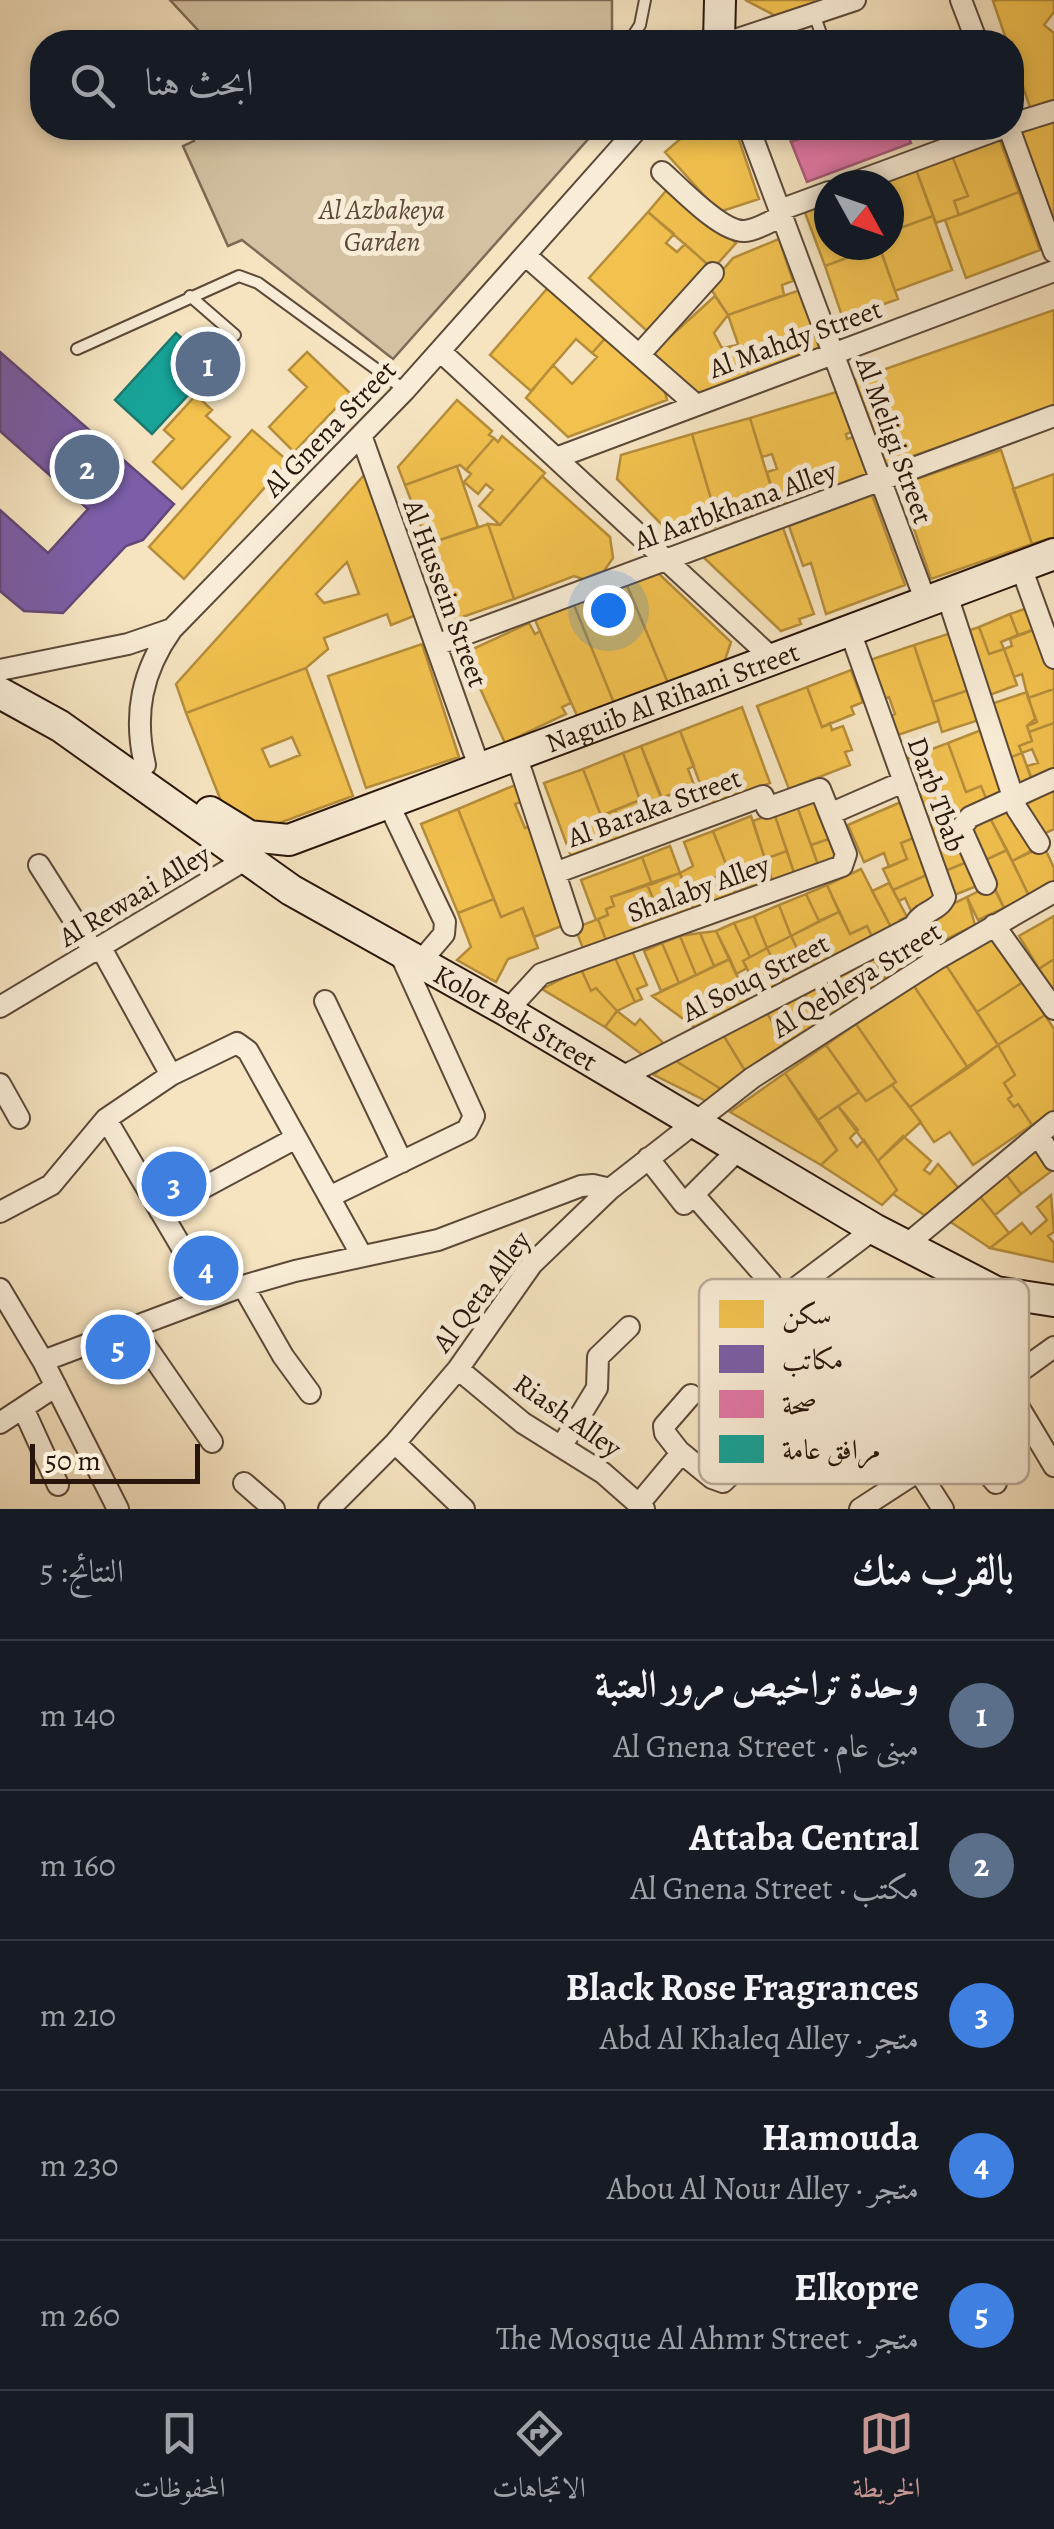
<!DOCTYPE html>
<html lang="ar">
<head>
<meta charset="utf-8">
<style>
  :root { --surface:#171b24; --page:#20242c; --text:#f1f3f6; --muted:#9ea1a6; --line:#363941; --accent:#c59692 }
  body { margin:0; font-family:Alegreya,Amiri,serif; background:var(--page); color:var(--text); direction:rtl }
  .compass { position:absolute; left:814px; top:170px; width:90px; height:90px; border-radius:50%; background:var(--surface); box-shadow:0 5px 15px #0003; rotate:130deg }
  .scale { position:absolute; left:30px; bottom:25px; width:170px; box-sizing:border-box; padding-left:10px; border:5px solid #29150b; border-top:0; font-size:28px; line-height:35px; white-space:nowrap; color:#29150b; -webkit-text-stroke:8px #f9edd7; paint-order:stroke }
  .you { position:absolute; left:608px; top:610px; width:35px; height:35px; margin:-25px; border:8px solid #fff; border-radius:50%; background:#1a73e8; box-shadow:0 0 0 15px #1a73e833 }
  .badge { display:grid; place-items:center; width:65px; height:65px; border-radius:50%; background:var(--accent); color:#fff; font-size:32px; font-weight:700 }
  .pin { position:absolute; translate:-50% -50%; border:5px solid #fff; box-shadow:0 2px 10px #0006 }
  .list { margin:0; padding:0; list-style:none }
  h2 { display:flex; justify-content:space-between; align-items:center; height:130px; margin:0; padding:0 40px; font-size:42px }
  h2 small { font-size:32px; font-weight:400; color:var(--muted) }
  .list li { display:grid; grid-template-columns:65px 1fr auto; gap:30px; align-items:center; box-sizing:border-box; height:150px; padding:0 40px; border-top:2px solid var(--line) }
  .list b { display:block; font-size:38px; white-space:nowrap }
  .list p { margin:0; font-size:32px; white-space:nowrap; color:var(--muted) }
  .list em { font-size:32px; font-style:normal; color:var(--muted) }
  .icon { flex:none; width:55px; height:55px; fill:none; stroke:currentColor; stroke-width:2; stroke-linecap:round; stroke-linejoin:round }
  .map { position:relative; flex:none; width:1054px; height:1509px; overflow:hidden; direction:ltr }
  .search { position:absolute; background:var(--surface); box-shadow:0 5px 15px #0003; left:30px; right:30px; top:30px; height:110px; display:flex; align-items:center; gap:25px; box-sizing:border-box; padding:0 35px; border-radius:40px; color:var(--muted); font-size:38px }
  .sheet { height:880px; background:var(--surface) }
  nav { display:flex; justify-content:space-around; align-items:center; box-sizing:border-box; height:140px; border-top:2px solid var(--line); background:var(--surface); font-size:28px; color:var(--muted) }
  nav a { display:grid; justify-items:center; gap:5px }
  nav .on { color:var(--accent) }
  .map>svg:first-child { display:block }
</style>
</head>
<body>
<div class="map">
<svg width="1054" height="1509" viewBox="0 0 1054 1509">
  <rect width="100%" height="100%" fill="#f6e4c1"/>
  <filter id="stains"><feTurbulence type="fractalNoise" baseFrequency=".002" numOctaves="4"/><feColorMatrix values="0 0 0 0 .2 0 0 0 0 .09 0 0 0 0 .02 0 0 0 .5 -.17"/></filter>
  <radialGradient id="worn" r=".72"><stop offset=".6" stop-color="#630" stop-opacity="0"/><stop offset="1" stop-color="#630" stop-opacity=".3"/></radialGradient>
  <path fill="#d3c1a2" stroke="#7e6b56" stroke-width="2.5" d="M170 0H612V31L601 42H209Z
    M188 128H598L393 359 242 240 228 246 183 146 194 141Z"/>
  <path fill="#f2c14e" stroke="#b68d3a" stroke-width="2.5" fill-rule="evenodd" d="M745 0H814V4L780 18Z
    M997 0H1054V12L1044 25 1054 33V109L1033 116 1012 55V42H1007L993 1Z
    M1054 117V223L1019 131Z
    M693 128H735L759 199 719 212 665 152Z
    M786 128H828L791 142Z
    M998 135 1019 192 959 215 954 201 968 196 951 153Z
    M951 153 968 196 954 201 959 215 936 223 915 167Z
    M915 167 933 216 889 232V185H867Z
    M670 186 736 243 713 269 648 212Z
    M1019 192 1040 250 966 278 945 220Z
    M829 201V245L879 246 825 266 804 210Z
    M648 212 674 234 666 243 677 252 685 244 707 264 647 331 589 278Z
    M933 216 952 270 895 291 879 245H889V232Z
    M779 239 793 281 782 285 784 295 728 315 709 286 733 258Z
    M879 246 898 299 843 319 825 266Z
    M551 284 609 334 592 353 576 339 531 391 490 355Z
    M800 290 821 351 749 376 728 315Z
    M715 296 728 315 714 333 722 348 738 345 749 376 691 397 650 355Z
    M1054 310V407L884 466 854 380Z
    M609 334 663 385 667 400 568 437 526 398 553 365 572 384 597 357 592 353Z
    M307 352 350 393 294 452 269 427 307 387 289 370Z
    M843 390 856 430 846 434 847 439 857 436 871 478 777 507 767 472 777 469 772 454 762 457 750 418Z
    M196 395 212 410 206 416 230 437 182 489 153 462 174 439 164 430Z
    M457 400 492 431 489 435 494 438 466 470 460 465 405 485 398 467Z
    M750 418 777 507 719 526 692 434Z
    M252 430 288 461 184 579 149 547Z
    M692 434 719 526 676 539 617 479 621 455Z
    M502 436 545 473 500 525 479 506 493 490 486 484 478 494 464 482 471 474 466 470 494 438 498 442Z
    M1001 450 1032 544 931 579 899 485Z
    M457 466 478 527 428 544 405 485Z
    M367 472 419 614 391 625 387 614 324 638 328 649 306 668 186 713 176 684ZM347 562 359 594 324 603 316 594Z
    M1054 474V537L1032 544 1013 489Z
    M542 476 610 537 613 558 600 577 586 580 574 576 514 599 488 524 500 525Z
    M872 495 905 585 826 614 811 563 803 566 789 526Z
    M488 524 514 599 454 620 428 544Z
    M782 525 814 614 799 619 801 624 781 631 700 554Z
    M656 571 731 642 723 666 668 683 626 583Z
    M626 583 668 683 614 703 574 605Z
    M574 605 614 703 578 718 535 620Z
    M1033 606 1041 627 1018 635 1010 614Z
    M1010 614 1018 635 1001 642 1004 649 989 654 979 627Z
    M529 623 535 634 540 631 571 703 562 707 566 714 505 743 464 653Z
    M979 627 989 654 1004 649 1017 685 987 696 964 632Z
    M1041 627 1054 664V689L1028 698 1022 674 1014 677 1004 649 1012 646 1010 639Z
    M951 633 969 690 933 702 914 645Z
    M422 644 459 757 366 788 328 676Z
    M914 645 939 721 892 737 885 718 895 714 889 697 881 700 867 661Z
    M306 668 353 796 263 829 227 816 186 713ZM292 737 300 755 270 767 262 749Z
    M851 670 863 702 851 707 854 714 822 727 807 687Z
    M807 687 822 727 830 723 832 730 843 726 852 750 845 752 850 765 789 789 757 706Z
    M1054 689V723L1029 732 1027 726 1037 722 1028 698Z
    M969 690 979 720 942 732 933 702Z
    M1027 692 1035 719 1027 726 1032 741 1019 746 1022 753 1006 759 988 705Z
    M742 707 770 783 709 807 680 731Z
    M1054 723V775L1033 783 1027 766 1038 763 1032 749 1022 753 1019 746 1032 741 1029 732Z
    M984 729 1007 796 988 803 981 786 966 792 948 743Z
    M680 731 694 766 688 769 694 785 662 798 641 746Z
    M948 743 966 792 981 786 988 803 927 826 902 760Z
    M641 746 669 819 625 836 615 810 640 800 623 753Z
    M623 753 640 800 601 816 583 769Z
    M1022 753 1033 783 1017 789 1006 759Z
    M583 769 601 816 615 810 625 836 571 856 544 783Z
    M520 783 527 800 515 804 525 828 531 825 569 923 534 937 523 908 501 917 458 809Z
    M1054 790V829L1039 836 1023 806Z
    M821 795 827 810 818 814 829 839 811 845 797 806Z
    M901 802 916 837 901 843 907 859 889 867 884 853 864 862 848 825Z
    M1010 805 1033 850 1012 861 989 816Z
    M797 806 818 865 794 873 774 813Z
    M458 809 494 899 458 913 421 824Z
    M774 813 787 851 765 859 753 821Z
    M751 816 765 859 729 872 713 831Z
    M989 816 1007 850 981 862 965 828Z
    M949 817 967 862 945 871 927 826Z
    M713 831 729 872 685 889 680 873 693 866 684 842Z
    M916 837 931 873 893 890 883 869 907 859 901 843Z
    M829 839 836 860 818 865 811 845Z
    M670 846 680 873 652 884 642 857Z
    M1044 846 1054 868V884L1029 896 1012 861Z
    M1007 850 1029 896 1004 908 981 862Z
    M787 851 794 873 772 880 765 859Z
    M642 857 652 884 611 897 614 906 606 909 608 915 596 920 581 880Z
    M765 859 772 880 735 892 729 872Z
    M967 862 977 886 954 895 945 871Z
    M861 869 893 931 874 941 867 926 850 934 827 885Z
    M729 872 737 897 695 913 685 889Z
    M680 873 695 913 664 926 647 884Z
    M931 873 942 900 912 913 905 898 899 901 893 890Z
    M889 883 907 917 900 920 903 926 893 931 872 891Z
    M647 884 664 926 609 948 598 919 608 915 606 909 614 906 611 897Z
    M993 884 1004 908 978 920 967 897Z
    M827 885 839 912 819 921 806 894Z
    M806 894 819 921 791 936 779 905Z
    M967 897 975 925 934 945 921 919Z
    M494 899 501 917 523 908 538 948 508 959 496 982 457 960 471 947 458 913Z
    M779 905 791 936 767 948 754 916Z
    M839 912 850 934 867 926 874 941 810 974 791 936Z
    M754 916 767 948 750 957 734 923Z
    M1054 916V959L1039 969 1019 936Z
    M598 919 609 948 586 956 575 928Z
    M734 923 750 957 743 961 747 968 736 974 716 931Z
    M915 928 928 953 886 980 872 956Z
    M716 931 730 959 714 966 700 933Z
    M700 933 714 966 696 975 680 936Z
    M992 935 1023 982 977 1012 946 965Z
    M680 936 696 975 679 983 662 943Z
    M791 936 805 964 798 967 803 976 786 986 767 948Z
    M662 943 679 983 661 991 644 951Z
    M767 948 786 986 762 998 743 961Z
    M632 951 647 985 637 989 642 999 635 1002 615 958Z
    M872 956 886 980 850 1008 832 977Z
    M615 958 635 1002 617 1011 596 988 591 991 581 969Z
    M730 959 751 1008 701 1032 652 996Z
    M1054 959V994L1039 969Z
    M946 965 998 1045 968 1068 914 986Z
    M581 969 591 991 596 988 617 1011 605 1027 542 989Z
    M829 972 850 1008 824 1025 801 988Z
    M1023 982 1045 1015 998 1045 977 1012Z
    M914 986 968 1068 910 1107 892 1085 896 1082 856 1024Z
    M801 988 824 1025 788 1049 764 1008Z
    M764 1008 788 1049 747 1074 722 1033Z
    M617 1011 635 1025 640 1019 666 1046 648 1059 605 1027Z
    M1045 1015 1054 1029V1110L1032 1125 1018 1104 1014 1107 1008 1099 1012 1096 1004 1083 1015 1075 998 1045Z
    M856 1024 896 1082 866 1101 826 1045Z
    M722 1033 747 1074 721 1089 671 1058Z
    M826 1045 859 1092 818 1120 785 1073Z
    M998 1045 1015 1075 1004 1083 1012 1096 1008 1099 1014 1107 1018 1104 1032 1125 973 1165 950 1132 934 1142 910 1107Z
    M671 1058 721 1089 708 1102 654 1075Z
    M785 1073 837 1150 821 1165 730 1112Z
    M892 1085 921 1122 878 1161 838 1106 859 1092 866 1101Z
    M838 1106 858 1130 850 1138 857 1147 864 1140 897 1190 882 1205 821 1165 837 1150 818 1120Z
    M903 1136 931 1161 924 1170 930 1174 938 1164 961 1191 930 1219 893 1194 897 1190 878 1161Z
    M1036 1149 1053 1170 1021 1194 1005 1173Z
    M1005 1173 1021 1194 995 1215 978 1194Z
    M978 1194 1009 1233 990 1248 946 1219Z
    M1051 1195 1054 1232 1048 1236 1054 1243V1262L990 1248 1022 1223 1031 1234 1047 1220 1037 1207Z"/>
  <path fill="#7b5ea7" stroke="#624878" stroke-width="2.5" d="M0 352 174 504 143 540 126 546 63 613 24 611 0 591V510L48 553 88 509 0 431Z"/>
  <path fill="#e377a8" stroke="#ab5a79" stroke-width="2.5" d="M828 128H905L911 143 807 182 791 142Z"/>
  <path fill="#17a398" stroke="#1c786e" stroke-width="2.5" d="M176 333 214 367 152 434 115 400Z"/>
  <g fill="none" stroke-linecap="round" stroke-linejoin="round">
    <g stroke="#5c4938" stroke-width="14">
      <path id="lane" d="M814 14 824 42
        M629 42 640 25 645 0
        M190 296 235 335
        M77 349 239 276 258 283 405 390"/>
    </g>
    <g stroke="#5c4938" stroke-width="24">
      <path id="street" d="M961 0 977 42
        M729 42 855 0
        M1012 124 1054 111
        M749 128 926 602
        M1009 128 1054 252
        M662 172C679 187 722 233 745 231 757 230 771 221 782 216
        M848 185 1002 128
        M780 210 829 192
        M525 255 695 404
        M440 351 773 659
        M639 355 713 273
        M361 435 480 769
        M556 458 1054 271
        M1021 567 1054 658
        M947 595 1017 809 1039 843
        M850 631 945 897C939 911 922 911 915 924L937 959
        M436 645 1054 416
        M0 670 128 644 172 629 405 390 638 128
        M516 755 572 925
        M145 765C133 714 142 671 172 629
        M388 803 445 922 444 934 421 961
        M832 813 903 782
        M39 865 94 952
        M986 884 961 828 970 817 1054 779
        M994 925 1054 1009
        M101 948 171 1075
        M325 1001 402 1162
        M0 1007 245 860
        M507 1011 541 974 842 866 846 854 820 789 767 808 763 796 555 873
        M620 1078 916 925
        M0 1084 19 1118
        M106 1119 211 1297
        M1038 1135 1054 1160
        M648 1158 684 1204 738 1150
        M694 1195 771 1283 770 1287 725 1315 724 1319 795 1433
        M329 1197 467 1130 474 1116 398 949
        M160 1211 296 1138
        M0 1212 51 1185 106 1119 171 1075 237 1043 248 1051 362 1256
        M905 1246 1054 1122
        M243 1286 283 1356 310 1393
        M797 1287 831 1334
        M0 1289 43 1361 118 1509
        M793 1290 874 1229
        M132 1326 212 1442
        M43 1361 243 1286 295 1271 438 1240 581 1186 593 1185 610 1189
        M458 1369 523 1423 603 1473 644 1509
        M1004 1383 1054 1347
        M23 1408 58 1485
        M0 1423 56 1386
        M395 1443 464 1509
        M561 1447 597 1388 598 1357 629 1327
        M679 1451 712 1478 723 1482 766 1440 795 1433 984 1358 993 1364 1054 1466
        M918 1470 943 1509
        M244 1483 274 1509
        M638 1505 678 1457 679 1451 665 1433 664 1426 691 1395
        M329 1509 395 1443 458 1369 532 1264 610 1189 752 1078 937 959 1054 892
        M860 1509 957 1446 964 1447 996 1483"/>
    </g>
    <g stroke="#29150b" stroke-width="34">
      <g id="secondary">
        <path d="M719 42 720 0"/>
        <path id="s1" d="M0 693 60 726 291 890 507 1011 874 1229 996 1292 1054 1301"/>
        <path id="s2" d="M210 812 249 836 289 840 1054 554"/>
      </g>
    </g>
    <use href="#lane" stroke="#f9edd7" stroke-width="10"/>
    <use href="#street" stroke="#f9edd7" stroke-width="20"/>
    <use href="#secondary" stroke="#f9edd7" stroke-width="30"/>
  </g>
  <g text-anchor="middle" stroke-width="10" stroke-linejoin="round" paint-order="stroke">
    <g font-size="28" font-style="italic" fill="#5c4938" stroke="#f9edd7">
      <text x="382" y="219">Al Azbakeya<tspan x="382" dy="32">Garden</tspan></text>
    </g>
    <g font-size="28" fill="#29150b" stroke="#f9edd7">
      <text transform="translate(795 338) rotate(-20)" y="10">Al Mahdy Street</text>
      <text transform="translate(329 428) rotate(-46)" y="10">Al Gnena Street</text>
      <text transform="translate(895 440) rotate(70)" y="10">Al Meligi Street</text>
      <text transform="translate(735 505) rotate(-20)" y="10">Al Aarbkhana Alley</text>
      <text transform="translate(446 593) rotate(70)" y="10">Al Hussein Street</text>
      <text dy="10" stroke="none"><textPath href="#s2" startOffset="495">Naguib Al Rihani Street</textPath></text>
      <text transform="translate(937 794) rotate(70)" y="10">Darb Tbab</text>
      <text transform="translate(654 807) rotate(-20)" y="10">Al Baraka Street</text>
      <text transform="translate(698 888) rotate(-20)" y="10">Shalaby Alley</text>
      <text transform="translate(134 895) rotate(-31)" y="10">Al Rewaai Alley</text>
      <text transform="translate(755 977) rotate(-27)" y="10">Al Souq Street</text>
      <text transform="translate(856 979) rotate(-32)" y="10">Al Qebleya Street</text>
      <text dy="10" stroke="none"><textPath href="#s1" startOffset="610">Kolot Bek Street</textPath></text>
      <text transform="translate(481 1291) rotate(-53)" y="10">Al Qeta Alley</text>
      <text transform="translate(568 1415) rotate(35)" y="10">Riash Alley</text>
    </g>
  </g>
  <rect x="699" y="1279" width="330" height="205" rx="15" fill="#f9edd7" stroke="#bbac9a" stroke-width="2.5"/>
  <rect x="719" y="1300" width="45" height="28" fill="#f2c14e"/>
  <rect x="719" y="1345" width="45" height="28" fill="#7b5ea7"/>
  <rect x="719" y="1390" width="45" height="28" fill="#e377a8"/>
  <rect x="719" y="1435" width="45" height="28" fill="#17a398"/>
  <g font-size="28" fill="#29150b">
    <text x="782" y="1324">سكن</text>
    <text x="782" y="1369">مكاتب</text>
    <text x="782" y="1414">صحة</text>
    <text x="782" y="1459">مرافق عامة</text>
  </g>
  <rect width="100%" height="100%" filter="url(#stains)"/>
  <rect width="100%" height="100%" fill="url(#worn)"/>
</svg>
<svg class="compass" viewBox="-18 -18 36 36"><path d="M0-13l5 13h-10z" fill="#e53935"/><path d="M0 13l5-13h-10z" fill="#9ea1a6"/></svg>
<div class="scale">50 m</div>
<div class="you"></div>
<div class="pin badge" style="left:208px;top:364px;background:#5c6f8a">1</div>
<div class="pin badge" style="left:87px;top:467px;background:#5c6f8a">2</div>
<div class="pin badge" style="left:174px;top:1184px;background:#3f7fe0">3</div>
<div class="pin badge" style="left:206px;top:1268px;background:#3f7fe0">4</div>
<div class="pin badge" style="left:118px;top:1347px;background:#3f7fe0">5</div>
<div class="search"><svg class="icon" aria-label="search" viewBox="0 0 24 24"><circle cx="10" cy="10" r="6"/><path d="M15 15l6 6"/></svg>ابحث هنا</div>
</div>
<section class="sheet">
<h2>بالقرب منك<small>النتائج: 5</small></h2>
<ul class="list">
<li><span class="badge" style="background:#5c6f8a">1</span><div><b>وحدة تراخيص مرور العتبة</b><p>مبنى عام · Al Gnena Street</p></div><em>140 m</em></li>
<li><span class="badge" style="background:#5c6f8a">2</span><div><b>Attaba Central</b><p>مكتب · Al Gnena Street</p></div><em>160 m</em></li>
<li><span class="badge" style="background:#3f7fe0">3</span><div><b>Black Rose Fragrances</b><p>متجر · Abd Al Khaleq Alley</p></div><em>210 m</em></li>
<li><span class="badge" style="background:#3f7fe0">4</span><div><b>Hamouda</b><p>متجر · Abou Al Nour Alley</p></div><em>230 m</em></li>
<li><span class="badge" style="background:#3f7fe0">5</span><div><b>Elkopre</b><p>متجر · The Mosque Al Ahmr Street</p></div><em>260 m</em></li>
</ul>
</section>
<nav>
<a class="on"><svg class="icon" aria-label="map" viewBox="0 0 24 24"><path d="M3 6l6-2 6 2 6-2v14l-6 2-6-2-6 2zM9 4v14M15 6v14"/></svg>الخريطة</a>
<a><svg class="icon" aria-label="directions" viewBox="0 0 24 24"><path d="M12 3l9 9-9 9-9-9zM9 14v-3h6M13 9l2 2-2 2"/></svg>الاتجاهات</a>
<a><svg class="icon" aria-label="saved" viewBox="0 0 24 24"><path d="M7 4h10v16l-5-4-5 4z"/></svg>المحفوظات</a>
</nav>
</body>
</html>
